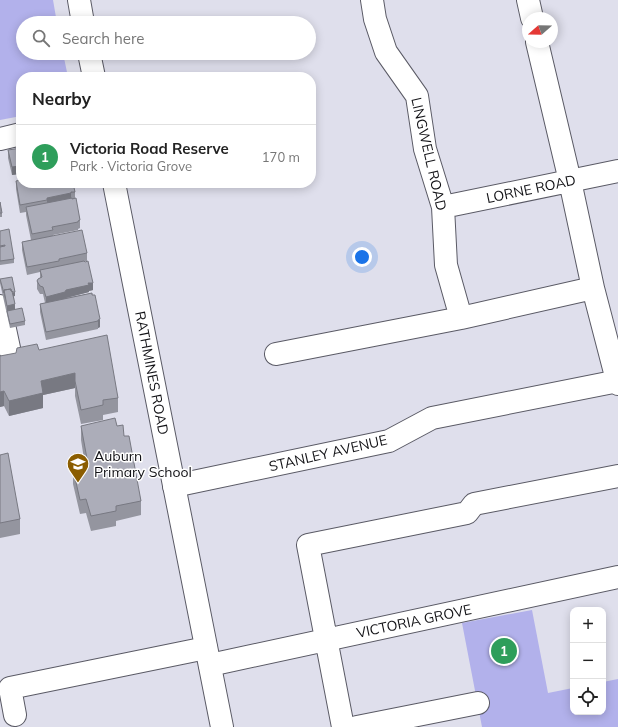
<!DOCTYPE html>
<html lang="en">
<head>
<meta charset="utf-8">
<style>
  :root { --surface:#fff; --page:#f2f2f2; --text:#222; --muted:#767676; --line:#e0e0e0; --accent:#2563eb }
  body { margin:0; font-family:Mulish,sans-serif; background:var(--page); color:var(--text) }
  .controls { position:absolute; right:12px; bottom:12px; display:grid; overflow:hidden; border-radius:8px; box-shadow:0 2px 10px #0003 }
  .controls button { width:36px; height:36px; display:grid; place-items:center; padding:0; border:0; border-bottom:1px solid var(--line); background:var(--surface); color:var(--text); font:20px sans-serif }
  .compass { position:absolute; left:522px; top:12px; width:36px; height:36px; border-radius:50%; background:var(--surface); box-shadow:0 2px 10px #0003; rotate:250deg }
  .you { position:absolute; left:362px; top:257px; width:14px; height:14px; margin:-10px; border:3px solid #fff; border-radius:50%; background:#1a73e8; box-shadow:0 0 0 6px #1a73e833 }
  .badge { display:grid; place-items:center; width:26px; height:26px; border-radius:50%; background:var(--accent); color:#fff; font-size:13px; font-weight:700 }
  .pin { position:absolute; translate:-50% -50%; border:2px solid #fff; box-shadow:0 1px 4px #0006 }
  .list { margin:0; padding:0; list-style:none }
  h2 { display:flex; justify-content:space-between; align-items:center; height:52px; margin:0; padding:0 16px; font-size:17px }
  h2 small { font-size:13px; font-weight:400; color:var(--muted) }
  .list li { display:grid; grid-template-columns:26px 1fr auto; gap:12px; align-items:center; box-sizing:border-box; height:64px; padding:0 16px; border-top:1px solid var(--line) }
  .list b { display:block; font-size:15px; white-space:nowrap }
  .list p { margin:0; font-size:13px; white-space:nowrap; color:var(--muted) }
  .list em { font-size:13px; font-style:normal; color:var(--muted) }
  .icon { flex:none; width:22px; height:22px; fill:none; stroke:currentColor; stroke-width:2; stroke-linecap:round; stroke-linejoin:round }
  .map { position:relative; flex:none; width:618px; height:727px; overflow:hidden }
  .search { position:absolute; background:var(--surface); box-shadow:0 2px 10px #0003; left:16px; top:16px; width:300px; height:44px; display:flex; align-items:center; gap:10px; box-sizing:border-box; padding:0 14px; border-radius:22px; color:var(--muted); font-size:15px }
  .panel { position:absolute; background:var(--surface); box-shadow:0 2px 10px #0003; left:16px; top:72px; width:300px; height:116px; border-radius:16px }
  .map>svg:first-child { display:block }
</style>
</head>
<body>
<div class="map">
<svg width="618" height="727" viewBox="0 0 618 727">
  <rect width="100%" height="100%" fill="#dfdfec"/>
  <path fill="#b2b1eb" d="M0 0H53L57 23H23V53H63L68 77H21V116L0 120Z
    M532 610 548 693 573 688V712H603V682L618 679V727H482L462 623Z"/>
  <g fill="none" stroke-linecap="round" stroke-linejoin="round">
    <g stroke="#5a5a65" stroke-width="24">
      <path id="minor" d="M372 0 375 19 386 52 417 96 425 149 443 207 446 265 461 318
        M528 0 532 18
        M537 42 570 181 593 288 618 384
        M0 139 21 134
        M443 207 618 171
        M0 306 9 348
        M276 354 461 318 593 288
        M174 486 389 441 432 418 618 381
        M210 665 618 577
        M15 715 10 688 206 648
        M343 727 308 545 467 513 474 504 618 476
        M357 727 478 703"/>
    </g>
    <g stroke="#5a5a65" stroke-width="24">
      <path id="major" d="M79 0 83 23
        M89 53 94 77
        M114 183 222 727"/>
    </g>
    <use href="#minor" stroke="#fff" stroke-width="22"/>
    <use href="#major" stroke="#fff" stroke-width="22"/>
  </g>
  <path fill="#94959f" d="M8 150 75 192V199L80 220V228L78 229V230L53 235V236L87 253V261H84L93 290 89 291V292L66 298 92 293 100 327 98 328V329L46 340 40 312V304L45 303 43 294H40L37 289V281L40 278V272L27 275 22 250V242L31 240 26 215V212L20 213 16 189V181L20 180 19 174 12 175 8 158Z
    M0 202 2 213V217H0Z
    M0 231 14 259V263L0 265Z
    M0 279 15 296H14L15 310 25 321V325L10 328 0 283Z
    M39 350 118 398V412L103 415V420L81 424 75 396V388L43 395V408L9 416 4 406 0 407V356Z
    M81 426H117L124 436 141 501V515L116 521V526L91 531 86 513 80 514 73 484V469L85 465 81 440Z
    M0 455 20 519V534L0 538Z"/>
  <path fill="#787982" d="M19 166V174L12 175V167Z
    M71 193V201L47 206V198Z
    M88 283H93V290L89 291V292L66 298 65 300 46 305V297L66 290Z
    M15 292V296L5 298 4 294Z
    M15 304V312H7V306Z
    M100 319V327L98 328V320Z
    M75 373V388L43 395V408L9 416V401L41 381Z
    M4 391V406L0 407V392Z"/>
  <path fill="#acadb9" stroke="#787982" d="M21 148V175L19 166 12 167 8 150Z
    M21 180V183H73L75 192H71V193L47 198V200L20 205 16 181Z
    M72 198V199L76 198 80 220 78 221V222L52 227 53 230 32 234 26 207Z
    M0 202 2 213H0Z
    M9 229 14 259 0 261V247L5 246V245L0 246V231Z
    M82 230 87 253 59 259V261L27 267 22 242Z
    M84 261 85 262 88 261 93 283H88L89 285 66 290 65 292 46 297 43 287 40 286 37 281 38 279 42 277 40 270Z
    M12 277 15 292H13L12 291H11V289L4 290V293L0 279Z
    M11 289V291H12L15 304 7 306 4 290Z
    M92 293V295H95L100 319 98 320V321L46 332 40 304Z
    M22 308 25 321 10 324 7 311Z
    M107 335 118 398 103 400V405L81 410 75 381V373L41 381 43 393 9 401 4 391 0 392V356L16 353 17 348 37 344 39 350Z
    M115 418 117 426 123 425 124 436H129L141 501 116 506V511L91 516 86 499 80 500 73 469 88 464 81 426Z
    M8 453 20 519 0 523V455Z"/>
  <defs>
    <g id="school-pin" transform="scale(1.15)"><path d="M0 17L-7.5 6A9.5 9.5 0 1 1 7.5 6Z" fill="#8b5d01" stroke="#fff"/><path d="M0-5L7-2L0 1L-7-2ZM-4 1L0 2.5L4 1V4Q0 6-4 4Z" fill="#fff"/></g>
  </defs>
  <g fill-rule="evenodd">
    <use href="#school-pin" x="78" y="464"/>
  </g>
  <g text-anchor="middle" stroke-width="3" stroke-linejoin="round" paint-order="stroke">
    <g font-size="14" fill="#111115" stroke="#fff">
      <text transform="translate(429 154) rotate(77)" y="5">LINGWELL ROAD</text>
      <text transform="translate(531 189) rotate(-12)" y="5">LORNE ROAD</text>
      <text transform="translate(152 373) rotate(79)" y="5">RATHMINES ROAD</text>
      <text transform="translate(328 453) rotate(-13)" y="5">STANLEY AVENUE</text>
      <text transform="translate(414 621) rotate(-12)" y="5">VICTORIA GROVE</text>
    </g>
    <g font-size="14" fill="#111115" stroke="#fff" text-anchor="start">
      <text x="94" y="461">Auburn<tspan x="94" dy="16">Primary School</tspan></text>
    </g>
  </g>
</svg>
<div class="controls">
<button>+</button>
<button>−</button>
<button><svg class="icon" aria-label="locate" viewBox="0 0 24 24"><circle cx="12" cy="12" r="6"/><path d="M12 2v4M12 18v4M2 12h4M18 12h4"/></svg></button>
</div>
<svg class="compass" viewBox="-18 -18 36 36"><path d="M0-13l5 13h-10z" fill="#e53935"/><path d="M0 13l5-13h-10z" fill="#767676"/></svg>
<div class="you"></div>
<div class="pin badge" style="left:504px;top:651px;background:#2e9e5b">1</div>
<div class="search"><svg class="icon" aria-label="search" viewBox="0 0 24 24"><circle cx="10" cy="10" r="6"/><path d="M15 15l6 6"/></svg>Search here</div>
<section class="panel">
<h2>Nearby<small></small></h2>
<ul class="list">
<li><span class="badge" style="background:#2e9e5b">1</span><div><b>Victoria Road Reserve</b><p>Park · Victoria Grove</p></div><em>170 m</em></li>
</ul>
</section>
</div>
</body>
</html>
